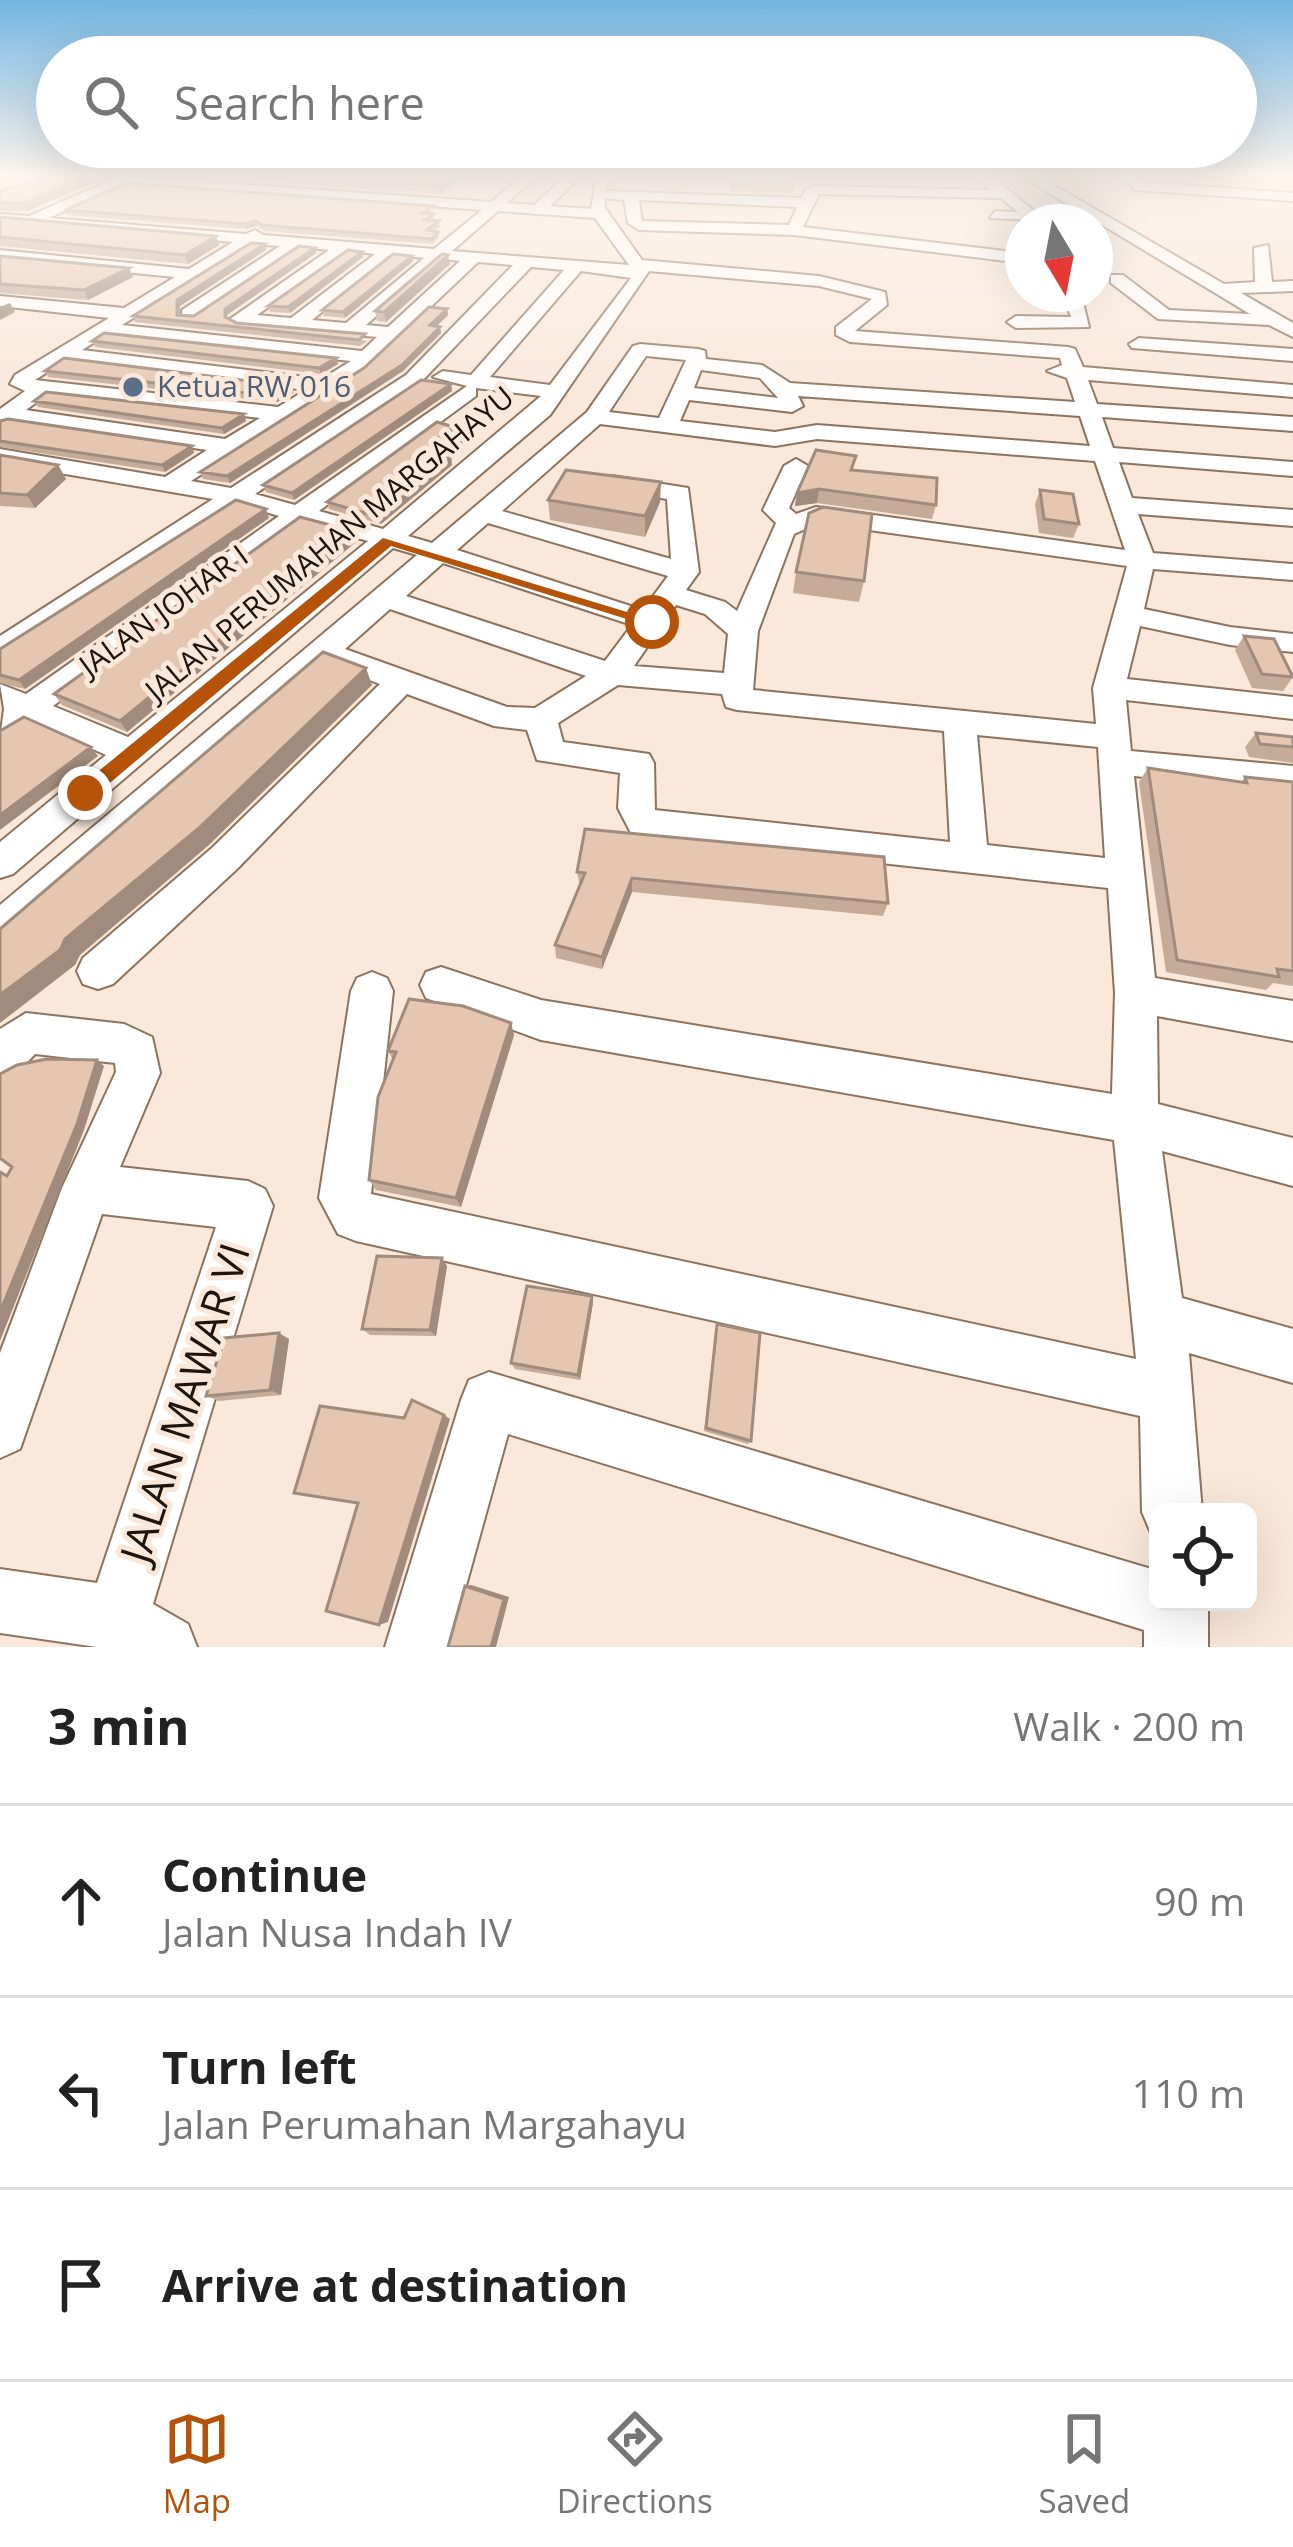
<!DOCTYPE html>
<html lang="en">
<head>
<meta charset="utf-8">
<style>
  :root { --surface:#fff; --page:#f2f2f2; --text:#222; --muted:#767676; --line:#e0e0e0; --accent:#b45309 }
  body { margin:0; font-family:"Open Sans",sans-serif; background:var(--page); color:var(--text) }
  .controls { position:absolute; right:36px; bottom:36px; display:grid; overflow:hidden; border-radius:18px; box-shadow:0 12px 48px #0002 }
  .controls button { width:108px; height:108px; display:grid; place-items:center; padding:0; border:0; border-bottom:3px solid var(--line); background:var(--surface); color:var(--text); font:60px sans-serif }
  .compass { position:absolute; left:1005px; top:204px; width:108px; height:108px; border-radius:50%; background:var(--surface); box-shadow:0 12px 48px #0002; rotate:170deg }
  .stop { position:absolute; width:36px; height:36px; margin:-27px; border:9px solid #b45309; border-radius:50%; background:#fff }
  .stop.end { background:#b45309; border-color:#fff; box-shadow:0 3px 12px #0008 }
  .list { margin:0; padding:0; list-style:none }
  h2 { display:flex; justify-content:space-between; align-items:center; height:156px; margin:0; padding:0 48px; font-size:51px }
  h2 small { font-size:39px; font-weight:400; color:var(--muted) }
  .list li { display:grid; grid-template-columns:78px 1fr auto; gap:36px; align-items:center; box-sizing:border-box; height:192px; padding:0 48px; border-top:3px solid var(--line) }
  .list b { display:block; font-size:45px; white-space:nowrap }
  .list p { margin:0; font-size:39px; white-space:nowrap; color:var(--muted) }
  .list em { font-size:39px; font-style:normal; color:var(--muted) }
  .icon { flex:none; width:66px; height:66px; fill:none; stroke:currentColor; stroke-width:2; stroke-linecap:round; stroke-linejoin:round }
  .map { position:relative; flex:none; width:1293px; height:1647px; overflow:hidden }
  .search { position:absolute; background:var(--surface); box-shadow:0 12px 48px #0002; left:36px; right:36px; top:36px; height:132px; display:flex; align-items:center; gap:30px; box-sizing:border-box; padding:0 42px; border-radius:66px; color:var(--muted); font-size:45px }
  .sheet { height:732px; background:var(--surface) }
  nav { display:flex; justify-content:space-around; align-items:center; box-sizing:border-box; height:168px; border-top:3px solid var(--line); background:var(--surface); font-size:33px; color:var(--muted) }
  nav a { display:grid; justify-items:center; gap:6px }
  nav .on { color:var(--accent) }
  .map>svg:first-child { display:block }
</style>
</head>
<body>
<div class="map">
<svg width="1293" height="1647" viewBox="0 0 1293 1647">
  <rect width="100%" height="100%" fill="#fae8da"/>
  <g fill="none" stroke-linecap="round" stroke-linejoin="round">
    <g stroke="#8d735d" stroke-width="4">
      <path id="minor" d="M121 176 491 202 522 176H537L507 203 534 205 566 176H581L550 206 591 209 597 176H611L605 191 801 198 806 190 817 186 991 190 978 178 991 176 1038 214V220L990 218 995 211 1018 212 1001 198 819 194 803 227 1023 253V263L794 235 639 230 628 223 624 200 605 198V208L642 260 819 276 885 292 887 305 855 331 1068 347 1075 349 1083 367 1293 385V397L1088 380 1097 404 1293 417V431L1102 417 1113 448 1293 462V476L1119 462 1132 498 1293 510V526L1138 514 1153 553 1293 564V580L1153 569 1144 609 1230 627 1293 634V652L1230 645 1140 626 1127 679 1293 697V719L1126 700 1131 751 1293 766V792L1134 776 1155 978 1293 1001V1041L1157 1016 1158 1104 1293 1138V1186L1162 1151 1182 1298 1293 1329V1383L1189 1353 1202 1512H1158V1536L1151 1533 1142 1512 1140 1416 356 1241 338 1234 319 1198 351 991 357 978 372 972 387 978 393 991 371 1194 1136 1359 1114 1140 541 1040 426 998 420 985 426 972 441 967 541 1000 1112 1094 1115 993 1108 888 644 837 631 833 618 808 620 773 537 760 527 730 494 726 407 694 238 868 113 984 98 989 83 984 77 971 83 958 212 848 380 684 327 664 14 941 0 946V905L417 555 393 548 13 874 0 878V842L106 755 31 721 0 739 4 709 0 684 26 694 279 516 239 504 0 660V636L213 499 0 463V449L165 477 207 450 11 421 0 426V409L25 391 10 384 15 375 109 318 0 306V296L124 308 175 277 0 260V250L189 269 233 242 0 222V214L29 216ZM128 183 482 210 434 249 263 235 255 230 246 234 49 218ZM639 200 797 207 789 225 642 221ZM498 211 595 218 629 265 452 251ZM252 244 280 246 182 310V318H194L299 247 329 250 230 319 239 325 377 337 362 351 122 325ZM348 251 375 254 291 318 257 315ZM393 255 424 258 346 323 312 320ZM442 259 460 261 388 327 366 325ZM478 262 513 265 406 375 231 488 191 481 363 371ZM531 267 564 270 471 375 443 371 433 377 467 386 295 505 255 494 420 383ZM581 271 631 278 550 385 490 377ZM649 271 819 286 872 299 836 327V335L850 342 1060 358 1062 365 1047 371 1067 378 1075 402 790 383 762 365 706 359 705 351 698 349 640 344 633 346 587 412 432 543 408 536 550 415ZM106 335 351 361 322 379 82 350ZM646 356 686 360 659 418 609 412ZM66 360 306 390 278 407 35 380ZM701 370 760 378 778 398 694 388ZM476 388 541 396 383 529 319 511 476 396ZM48 394 260 418 225 439 26 410ZM798 396 1080 416 1090 446 817 425 775 432 680 421 689 400 792 412 803 406ZM600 424 775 446 817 439 1095 461 1125 550 816 507 796 514 789 508 808 466 796 459 784 466 763 510 776 523 737 611 725 602 686 590 699 572 688 488 612 476 600 483 612 490 667 499 671 559 502 511ZM303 523 368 541 128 737 53 706ZM488 523 668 576 643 610 457 550ZM819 523 1127 566 1093 688 1096 724 753 690 758 631 794 534ZM443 563 632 625 605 661 406 596ZM676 605 705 614 728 634 724 673 634 666ZM390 609 586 676 535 708 507 707 345 649ZM618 685 722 694 726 707 737 710 944 731 950 842 655 810 654 763 649 754 563 742 558 723ZM977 735 1098 747 1105 858 987 845Z
        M1021 176H1038L1224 284 1255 282 1254 248 1268 245 1272 282 1293 281V291L1241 293 1293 323V337L1269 325 1158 319 1111 283V275H1123L1169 310 1250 314Z
        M1125 176H1139L1141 182 1293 193V201L1135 190Z
        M1063 294H1081L1089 327 1016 328 1007 322 1016 316 1071 317Z
        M1139 338 1293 349V361L1132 348 1129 344Z
        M26 1013 124 1024 152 1037 160 1073 120 1167 248 1181 265 1189 273 1206 153 1604 188 1624 197 1647H97L0 1633V1569L97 1583 216 1227 102 1214 20 1449 0 1458V1353L62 1188 116 1072 115 1063 35 1054 16 1074 0 1080V1029Z
        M489 1372 1158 1571V1602H1208V1647H1144V1630L508 1434 449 1647H385L461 1400 469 1380Z"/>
    </g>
    <use href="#minor" fill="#fff" fill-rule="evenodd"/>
  </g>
  <path fill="#c5ab98" d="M42 176 28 211H0V192Z
    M183 176H465L440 194Z
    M731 176H812L811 180 795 181 793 193 730 191Z
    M65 210 434 211 430 214H433L434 219 432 221H439L440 227 434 231 438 232 439 237 433 244 264 231 257 226 245 229 67 215Z
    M0 217 216 236 219 245 188 264 0 246Z
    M265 244 266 250 180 306 179 315 194 316 315 248 316 253 227 315V318L237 323 367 341 360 346 135 322 133 316Z
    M362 252 363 257 290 313 270 312 268 306Z
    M0 256 129 268 133 277 88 300 0 293Z
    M413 261 345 318 324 316 322 310Z
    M450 264 386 322 377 321 375 311Z
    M447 309 448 315 436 326 440 327 441 333 403 371 230 483 203 479 200 472 364 368Z
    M92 341 336 358 338 364 321 374 95 347Z
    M45 371 291 386 293 393 277 402 48 377Z
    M451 384 452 391 294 500 266 492 263 485Z
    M34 401 246 421 224 434 38 407Z
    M0 421 192 446 194 453 165 472 0 447Z
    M454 427 455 433 447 439 462 449 451 458 452 465 381 524 329 509 327 502Z
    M0 455 58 465 66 479 35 508 0 506Z
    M853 470 936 505 932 519 817 503 795 506 797 493Z
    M1040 490 1079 524 1073 538 1039 533 1035 504Z
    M548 500 660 502 645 537 550 520Z
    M269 518 25 689 0 683V649Z
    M356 542 127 732 62 705 54 694Z
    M796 572 864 581 859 602 793 593Z
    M1244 636 1293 677 1283 691 1252 688 1235 650Z
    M1256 733 1293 737V763L1249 757 1245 747Z
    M1148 768 1241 782 1245 777 1293 782V986L1273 983 1266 990 1166 972 1139 782Z
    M577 872 888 903 883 916 632 892 602 969 556 958 555 945 580 886Z
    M511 1023 514 1035 461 1207 376 1190 369 1180 393 1060 388 1051Z
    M447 1266 436 1336 370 1335 362 1329Z
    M592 1296 593 1303 580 1380 515 1369 511 1363Z
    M717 1324 751 1441 748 1444 704 1431Z
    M289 1339 281 1395 219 1401 206 1396Z"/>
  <path fill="#a08b7c" d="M88 176H109L28 211 24 203Z
    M453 176H465L440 194 439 186Z
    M256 221 257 226 245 229 244 224Z
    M216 236 219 245 188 264 185 255Z
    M265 244 266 250 180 306 179 321 177 315V300Z
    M315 248 316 253 227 315V323L225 309Z
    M362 252 363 257 290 313 288 307Z
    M448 255 450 264 386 322 384 312Z
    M412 256 413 261 345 318 343 312Z
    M129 268 133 277 88 300 84 290Z
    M10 303 15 312 0 320V307Z
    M447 309 448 315 431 332 430 325Z
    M440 327 441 333 403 371 230 483 227 476Z
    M336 358 338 364 321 374 319 368Z
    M451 384 452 391 294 500 292 493Z
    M291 386 293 393 277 402 275 396Z
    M244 414 246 421 224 434 222 428Z
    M454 427 455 433 440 444 439 437Z
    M461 442 462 449 445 463 444 456Z
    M192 446 194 453 165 472 162 465Z
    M451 458 452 465 381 524 379 517Z
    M58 465 66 479 35 508 27 495Z
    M661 482 660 502 645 537V516Z
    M819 489 817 503 795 506 797 493Z
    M266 509 269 518 25 689 19 680Z
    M353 531 356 542 127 732 120 721Z
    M366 668 372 685 209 845 80 955 75 965 0 1023V995L65 939Z
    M91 747 98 756 0 830V815Z
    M632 878V892L602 969V957Z
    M511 1023 514 1035 461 1207 456 1198Z
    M97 1060 104 1066 84 1130 0 1341V1312Z
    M442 1258 447 1266 436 1336 430 1330Z
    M592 1296 593 1303 580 1380 578 1375Z
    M279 1333 289 1339 281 1395 270 1390Z
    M444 1415 450 1419 388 1622 379 1625Z
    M471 1585 509 1597 496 1647H491L465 1586Z"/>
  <path fill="#e5c7b1" stroke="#a08b7c" stroke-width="3" d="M42 176H88L24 203H0V192Z
    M297 176H453L439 186Z
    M731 176H795L794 181 730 179Z
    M127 183 433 206 423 213 433 214 425 220 439 221 427 230 438 232 432 239 263 225 256 221 244 224 65 210Z
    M0 217 216 236 185 255 0 237Z
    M251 243 265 244 177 300V315L194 316 299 246 315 248 225 309V317L237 323 365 334 359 340 133 316Z
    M348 250 362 252 288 307 268 306Z
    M393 254 412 256 343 312 322 310Z
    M442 254 448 255 384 312 375 311Z
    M0 256 129 268 84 290 0 284Z
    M429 307 447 309 430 325 440 327 402 365 227 476 200 472 364 368Z
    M104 333 336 358 319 368 92 341Z
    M64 358 291 386 275 396 45 371Z
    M421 380 451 384 292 493 263 485Z
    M46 392 244 414 222 428 34 401Z
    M8 419 192 446 162 465 0 441V421Z
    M437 422 454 427 439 437 461 442 444 456 451 458 379 517 327 502Z
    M816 450 856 456 851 470 937 478 936 505 819 489 797 493Z
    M0 455 58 465 27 495 0 493Z
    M566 470 661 482 645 516 548 500Z
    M1040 490 1073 494 1079 524 1044 519Z
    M236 500 266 509 19 680 0 675V649Z
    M823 507 872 514 864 581 796 572 809 513Z
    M300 517 353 531 120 721 54 694Z
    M1244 636 1274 639 1293 677 1262 674Z
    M323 652 366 668 199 828 65 939 60 950 0 995V929Z
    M24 717 91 747 0 815V731Z
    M1256 733 1293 737V747L1260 744Z
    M1148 768 1247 783 1245 777 1293 782V971L1277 969 1279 977 1177 960Z
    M585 829 884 857 888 903 632 878 602 957 555 945 585 873 577 872Z
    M409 999 463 1006 511 1023 456 1198 369 1180 378 1097 396 1052 388 1051Z
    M47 1059 97 1060 77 1124 0 1312V1172L7 1176 12 1167 0 1158V1074L17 1065Z
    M377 1256 442 1258 430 1330 362 1329Z
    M527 1286 592 1296 578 1375 511 1363Z
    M717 1324 760 1333 751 1441 706 1428Z
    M279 1333 270 1390 206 1396 224 1338Z
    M412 1400 444 1415 379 1625 326 1611 358 1503 294 1493 320 1406 404 1418Z
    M465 1586 504 1599 491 1647H448Z"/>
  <linearGradient id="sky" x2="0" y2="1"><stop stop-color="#73b5e2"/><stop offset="0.43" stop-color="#fdf5ee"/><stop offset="1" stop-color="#fdf5ee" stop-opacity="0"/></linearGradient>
  <rect width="1293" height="407" fill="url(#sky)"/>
  <path fill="#b45309" d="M383 538 660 622 646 625 391 546 92 798H78V788Z"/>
  <circle fill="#5c6f8a" stroke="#fae8da" stroke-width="4.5" cx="133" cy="387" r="12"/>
  <g text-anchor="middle" stroke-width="10" stroke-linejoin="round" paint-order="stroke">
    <g font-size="30" fill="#4e5e75" stroke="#fae8da" text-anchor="start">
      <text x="157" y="397">Ketua RW 016</text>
    </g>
    <g font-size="30" fill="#1e140c" stroke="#fae8da">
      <text transform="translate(330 544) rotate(-40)" y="10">JALAN PERUMAHAN MARGAHAYU</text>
      <text transform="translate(164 611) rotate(-36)" y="10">JALAN JOHAR I</text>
    </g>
    <g font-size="42" fill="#1e140c" stroke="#fae8da">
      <text transform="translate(185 1403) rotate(-72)" y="15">JALAN MAWAR VI</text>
    </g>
  </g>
</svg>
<div class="controls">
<button><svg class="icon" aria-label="locate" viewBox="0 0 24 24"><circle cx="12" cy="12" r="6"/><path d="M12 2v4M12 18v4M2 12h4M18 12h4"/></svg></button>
</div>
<svg class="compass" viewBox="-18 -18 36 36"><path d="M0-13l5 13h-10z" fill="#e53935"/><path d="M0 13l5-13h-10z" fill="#767676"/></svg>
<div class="stop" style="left:652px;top:622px"></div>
<div class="stop end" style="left:85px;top:793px"></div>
<div class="search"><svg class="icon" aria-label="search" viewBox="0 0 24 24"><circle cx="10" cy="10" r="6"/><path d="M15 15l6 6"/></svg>Search here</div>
</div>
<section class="sheet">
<h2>3 min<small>Walk · 200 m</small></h2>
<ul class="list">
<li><svg class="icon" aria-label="ahead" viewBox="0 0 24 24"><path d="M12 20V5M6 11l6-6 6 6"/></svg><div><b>Continue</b><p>Jalan Nusa Indah IV</p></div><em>90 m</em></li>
<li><svg class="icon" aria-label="left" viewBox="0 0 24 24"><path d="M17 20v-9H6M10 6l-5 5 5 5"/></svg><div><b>Turn left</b><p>Jalan Perumahan Margahayu</p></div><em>110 m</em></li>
<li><svg class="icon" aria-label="arrive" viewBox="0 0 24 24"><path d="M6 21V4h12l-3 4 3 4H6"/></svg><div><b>Arrive at destination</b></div></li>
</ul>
</section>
<nav>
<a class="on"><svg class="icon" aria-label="map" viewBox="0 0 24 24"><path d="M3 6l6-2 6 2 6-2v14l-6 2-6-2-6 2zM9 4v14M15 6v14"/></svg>Map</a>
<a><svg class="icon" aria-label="directions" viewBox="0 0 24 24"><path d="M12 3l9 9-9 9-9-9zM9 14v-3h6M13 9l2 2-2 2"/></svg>Directions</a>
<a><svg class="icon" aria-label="saved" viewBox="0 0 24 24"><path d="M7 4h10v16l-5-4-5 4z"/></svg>Saved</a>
</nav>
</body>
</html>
